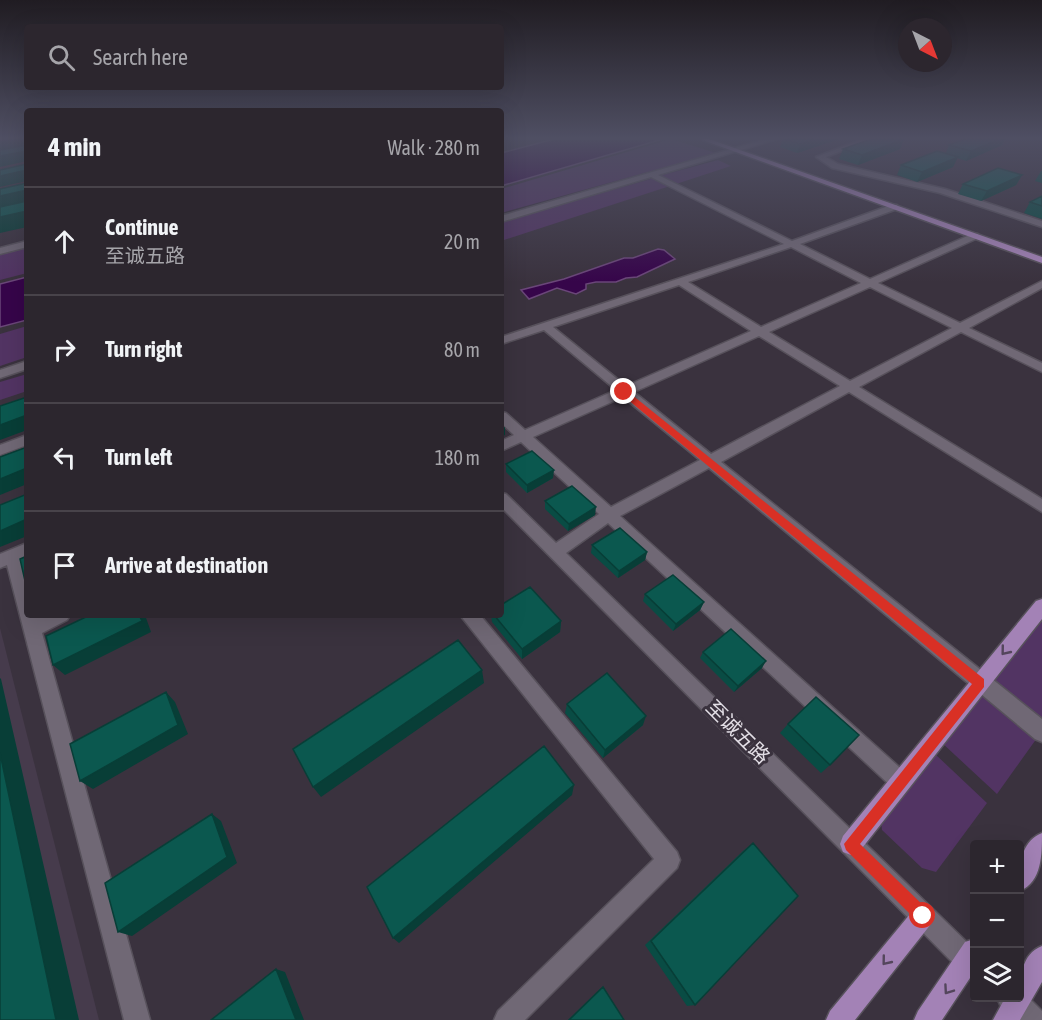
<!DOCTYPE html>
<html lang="en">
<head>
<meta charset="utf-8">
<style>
  :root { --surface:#2c262e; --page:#38323a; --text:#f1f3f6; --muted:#a6a5aa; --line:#48434a }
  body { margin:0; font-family:"Asap Condensed","Noto Sans SC",sans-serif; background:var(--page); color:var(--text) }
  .controls { position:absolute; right:18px; bottom:18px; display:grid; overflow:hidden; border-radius:6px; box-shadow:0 6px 24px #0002 }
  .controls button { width:54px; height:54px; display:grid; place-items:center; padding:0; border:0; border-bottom:2px solid var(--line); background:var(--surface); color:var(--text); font:30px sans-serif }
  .compass { position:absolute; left:898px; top:18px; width:54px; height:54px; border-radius:50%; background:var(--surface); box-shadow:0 6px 24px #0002; rotate:138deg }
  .stop { position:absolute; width:18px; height:18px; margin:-14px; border:4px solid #d93025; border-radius:50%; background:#fff }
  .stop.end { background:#d93025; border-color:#fff; box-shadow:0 2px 6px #0008 }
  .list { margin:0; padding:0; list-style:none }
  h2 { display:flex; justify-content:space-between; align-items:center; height:78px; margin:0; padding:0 24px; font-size:26px }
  h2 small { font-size:20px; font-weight:400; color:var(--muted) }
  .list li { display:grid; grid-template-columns:39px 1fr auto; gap:18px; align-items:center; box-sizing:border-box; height:108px; padding:0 24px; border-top:2px solid var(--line) }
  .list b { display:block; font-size:22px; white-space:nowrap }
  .list p { margin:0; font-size:20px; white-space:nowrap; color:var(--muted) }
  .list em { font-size:20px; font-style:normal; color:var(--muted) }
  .icon { flex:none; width:33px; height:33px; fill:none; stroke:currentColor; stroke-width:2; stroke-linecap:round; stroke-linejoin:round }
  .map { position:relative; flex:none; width:1042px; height:1020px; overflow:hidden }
  .search { position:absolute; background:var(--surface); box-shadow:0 6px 24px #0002; left:24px; top:24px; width:480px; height:66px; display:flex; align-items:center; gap:15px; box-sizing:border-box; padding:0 21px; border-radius:6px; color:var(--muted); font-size:22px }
  .panel { position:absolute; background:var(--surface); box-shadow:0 6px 24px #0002; left:24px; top:108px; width:480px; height:510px; border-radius:6px }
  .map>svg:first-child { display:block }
</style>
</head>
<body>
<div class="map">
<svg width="1042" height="1020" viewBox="0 0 1042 1020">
  <rect width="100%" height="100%" fill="#3a323e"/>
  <path fill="#463b4c" d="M0 628 99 1020H0Z"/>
  <path fill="#523463" d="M671 139 716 153 501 213V189Z
    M718 160 731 166 676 184 659 176Z
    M654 178 670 186 501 241V222Z
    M27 248V273L0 280V254Z
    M27 326V357L0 366V334Z
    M27 374V391L0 400V382Z
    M1042 615V723L989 681Z
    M983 692 1037 738 997 794 941 742Z
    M934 753 987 803 936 872 922 868 882 830 880 814Z"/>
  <path fill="#36054a" stroke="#6a4679" stroke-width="1.5" d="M554 139H663L501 186V153Z
    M658 249 664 250 675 259 637 277 626 278 616 282H596L586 284V289L576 294 557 288 529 299 521 290 564 279 624 258H633Z
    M27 277V320L0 327V284Z"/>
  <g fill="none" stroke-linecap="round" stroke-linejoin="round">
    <g stroke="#57515b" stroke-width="3">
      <path id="minor" d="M766 139H777L658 175 792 241 891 205H897V209L800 244 870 279 972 234H978V238L878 283 960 323 1042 281V288L969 328 1042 363V372L961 332 859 387 1042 499V512L849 392 721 462 1042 719V742L1035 739 709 468 620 516 908 775 911 782 908 789 901 792 894 789 608 523 566 553 974 949V978L965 975 501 507V493L506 494 556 543 599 514 521 442 501 451V441L514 435 501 423V412L506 413 525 430 616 390 544 330 501 344V337L784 244 651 177 501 222V216ZM791 247 861 283 761 327 688 282ZM679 285 751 331 626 386 553 327ZM870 287 952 328 850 381 769 332ZM759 336 840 386 711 454 634 392ZM623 397 700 460 611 507 533 437Z
        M863 139H873L826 157 838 164 945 189 1042 221V227L940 193 832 168 816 157Z
        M27 241V247L0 254V248Z
        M27 361V369L0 378V370Z
        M27 435V445L0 455V445Z
        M27 543V556L22 559 27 578V615H37V618L44 615H70L67 620 42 633 150 1020H124L7 565 0 568V554Z
        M460 615H480L677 852 680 860 677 868 525 1020H494L498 1011 654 859Z
        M1020 989 1042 1011V1020H1014L1001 1007 997 998H1020Z"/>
    </g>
    <g stroke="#57515b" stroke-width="3">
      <path id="major" d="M700 139H709L1042 257V263Z
        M1042 599V619L859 852 851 855 843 852 840 844 843 836 1036 601Z
        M1042 833C1042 854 1042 882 1020 891 1018 871 1019 842 1042 833Z
        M923 904 931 908 935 916 931 924 855 1020H826L830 1011 915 908Z
        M974 939V972L942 1020H914L918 1011 965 942Z
        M1042 946V982L1020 1020H993L1005 998H1020C1020 978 1021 954 1042 946Z"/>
    </g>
    <use href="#minor" fill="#706875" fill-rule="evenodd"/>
    <use href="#major" fill="#a382b6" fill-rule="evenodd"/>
  </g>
  <path fill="#094c44" d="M783 139H839L797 153 780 147Z
    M904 139 900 149 858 165 839 159 843 149Z
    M965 139H1010L1007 140H1005L1002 145 966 161 957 158 953 167 917 182 897 175 901 165 946 153 949 145Z
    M1041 171H1042V183L1035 181Z
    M1022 175 1016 185 981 201 958 194 963 184Z
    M1042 196V219L1024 213 1030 202Z
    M506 464 553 478 527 493 506 472Z
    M545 501 595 515 568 531 545 509Z
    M592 545 647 552 645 560 618 578 591 553Z
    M645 594 704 602 700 610 673 631 643 601Z
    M491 615H501L561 621 560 632 522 659 492 622Z
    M703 652 762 668 734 692 700 658Z
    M567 704 643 725 603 758 565 713Z
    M788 724 830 765 821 773 780 733Z
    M753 843 695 1005 687 1006 645 945 743 851Z
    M603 987 624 1020H568L600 989Z"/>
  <path fill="#083e37" d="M11 139H27V146L0 151V141Z
    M816 139H839L797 153 800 144Z
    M904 139 900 149 858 165 862 155Z
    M1000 139H1005L1002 145 966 161 971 151Z
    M27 151V161L0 167V156Z
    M958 157 953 167 917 182 922 172Z
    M27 170V181L0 187V176Z
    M1022 175 1016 185 981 201 987 191Z
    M27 190V201L0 207V196Z
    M27 211V227L0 233V217Z
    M27 415V430L0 440V425Z
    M505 427V435L501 437V429Z
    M27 468V484L0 495V479Z
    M554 470 553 478 527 493V485Z
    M596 507 595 515 568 531 569 524Z
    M27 519V536L0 547V531Z
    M647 552 645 560 618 578 619 571Z
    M704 602 700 610 673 631 676 624Z
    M139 615H145L151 632 65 675 53 665Z
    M561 621 560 632 522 659V649Z
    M766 661 762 668 734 692 738 686Z
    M482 670 484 683 321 797 313 787Z
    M0 678 1 679 79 1020H56L0 753Z
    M166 692 175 702 188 734 93 789 80 781Z
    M646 716 643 725 603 758 605 750Z
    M574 785 572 795 399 943 393 938Z
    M212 814 221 821 237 863 132 936 118 932Z
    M276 969 285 972 304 1020H296Z"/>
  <path fill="#0b584f" stroke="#083e37" stroke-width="1.5" d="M785 139H816L800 144Z
    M871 139H904L862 155 843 149Z
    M965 139H1000L971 151 949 145Z
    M27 145V151L0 156V150Z
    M937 151 958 157 922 172 901 165Z
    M27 164V170L0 176V170Z
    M998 168 1022 175 987 191 963 184Z
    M27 183V190L0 196V189Z
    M1042 196V206L1030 202Z
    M27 201V211L0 217V207Z
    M27 397V415L0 425V406Z
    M27 447V468L0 479V457Z
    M532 451 554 470 527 485 506 464Z
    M572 486 596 507 569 524 545 501Z
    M27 494V519L0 531V505Z
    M620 528 647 552 619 571 592 545Z
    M27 556V580L25 581 20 559Z
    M673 575 704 602 676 624 645 594Z
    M530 587 561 621 522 649 494 615H501V605Z
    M90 615H139L142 621 53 665 46 636Z
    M731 629 766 661 738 686 703 652Z
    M458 640 482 670 313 787 293 749Z
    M607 673 646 716 605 750 567 704Z
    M166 692 178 725 80 781 70 744Z
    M816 697 859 735 830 765 788 724Z
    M544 746 574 785 393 938 367 887Z
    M0 753 56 1020H0Z
    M212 814 227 857 118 932 105 883Z
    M753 843 798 896 695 1005 651 941Z
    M276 969 296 1020H211Z
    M603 987 624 1020H569Z"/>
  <defs><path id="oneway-chevron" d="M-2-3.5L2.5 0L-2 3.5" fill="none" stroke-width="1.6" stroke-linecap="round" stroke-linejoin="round" transform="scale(1.5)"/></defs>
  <g stroke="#54465c">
    <use href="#oneway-chevron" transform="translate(1005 651) rotate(129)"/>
    <use href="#oneway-chevron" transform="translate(886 961) rotate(129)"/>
    <use href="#oneway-chevron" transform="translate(948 990) rotate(125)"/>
  </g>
  <linearGradient id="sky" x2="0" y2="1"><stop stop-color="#201c22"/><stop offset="0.49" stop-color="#4f4f63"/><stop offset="1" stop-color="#4f4f63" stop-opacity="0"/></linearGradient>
  <rect width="1042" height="282" fill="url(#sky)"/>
  <path fill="#d93025" d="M621 390H626L984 679V687L860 844 928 910 931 916 928 921 923 923 917 921 846 850 844 844 972 684 621 394Z"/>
  <g text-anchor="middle" stroke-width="6" stroke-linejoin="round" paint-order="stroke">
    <g font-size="20" fill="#e3dfe6" stroke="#3a323e">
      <text transform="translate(738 732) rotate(45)" y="7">至诚五路</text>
    </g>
  </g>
</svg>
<div class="controls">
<button>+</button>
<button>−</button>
<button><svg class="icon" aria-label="layers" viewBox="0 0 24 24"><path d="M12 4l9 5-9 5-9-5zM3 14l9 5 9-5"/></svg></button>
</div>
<svg class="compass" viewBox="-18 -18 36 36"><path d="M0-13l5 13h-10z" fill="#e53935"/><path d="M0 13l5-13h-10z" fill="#a6a5aa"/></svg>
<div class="stop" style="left:923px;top:916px"></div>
<div class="stop end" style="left:624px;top:392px"></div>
<div class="search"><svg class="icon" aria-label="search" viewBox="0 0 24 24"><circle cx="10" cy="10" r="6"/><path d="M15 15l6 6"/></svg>Search here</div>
<section class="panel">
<h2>4 min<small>Walk · 280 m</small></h2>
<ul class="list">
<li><svg class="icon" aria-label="ahead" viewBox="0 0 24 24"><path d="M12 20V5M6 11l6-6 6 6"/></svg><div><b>Continue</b><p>至诚五路</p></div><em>20 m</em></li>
<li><svg class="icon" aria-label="right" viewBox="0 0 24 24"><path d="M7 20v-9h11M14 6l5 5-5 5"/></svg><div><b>Turn right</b></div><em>80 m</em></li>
<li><svg class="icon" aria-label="left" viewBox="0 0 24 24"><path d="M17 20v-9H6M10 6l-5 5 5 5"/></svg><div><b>Turn left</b></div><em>180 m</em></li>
<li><svg class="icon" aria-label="arrive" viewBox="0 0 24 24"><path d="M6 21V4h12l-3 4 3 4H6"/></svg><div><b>Arrive at destination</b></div></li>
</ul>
</section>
</div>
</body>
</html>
